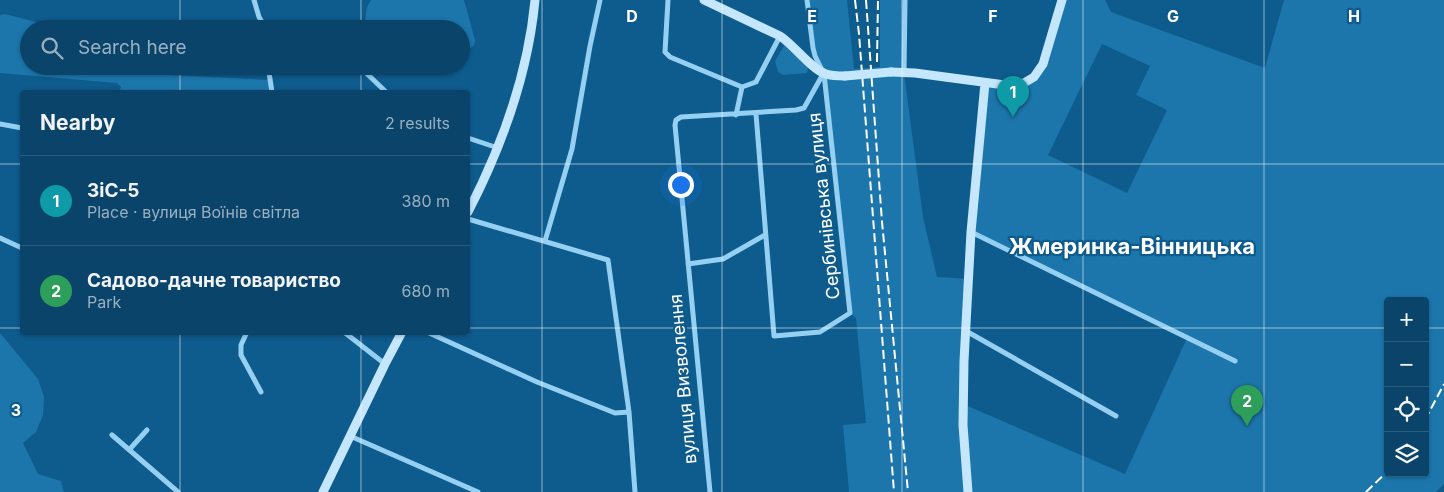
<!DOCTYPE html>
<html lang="en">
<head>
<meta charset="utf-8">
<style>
  :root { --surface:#0a446a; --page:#134b70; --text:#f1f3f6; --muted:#99b0c1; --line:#2a5c7e; --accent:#8abfa5 }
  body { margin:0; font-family:Inter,sans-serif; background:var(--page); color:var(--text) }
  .controls { position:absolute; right:15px; bottom:15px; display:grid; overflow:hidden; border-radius:5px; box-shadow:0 1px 4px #0004 }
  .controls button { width:45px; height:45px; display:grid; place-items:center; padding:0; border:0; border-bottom:1px solid var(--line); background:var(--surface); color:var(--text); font:25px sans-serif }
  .you { position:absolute; left:680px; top:184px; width:18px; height:18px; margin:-12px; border:4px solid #fff; border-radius:50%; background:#1a73e8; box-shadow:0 0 0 8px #1a73e833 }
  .badge { display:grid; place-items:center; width:32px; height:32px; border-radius:50%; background:var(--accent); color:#fff; font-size:16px; font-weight:700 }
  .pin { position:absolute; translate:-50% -41px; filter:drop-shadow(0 1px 2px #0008) }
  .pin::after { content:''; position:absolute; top:26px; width:18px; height:15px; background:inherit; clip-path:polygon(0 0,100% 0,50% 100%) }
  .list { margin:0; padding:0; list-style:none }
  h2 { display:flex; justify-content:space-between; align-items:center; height:65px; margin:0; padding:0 20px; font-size:21px }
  h2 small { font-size:16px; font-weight:400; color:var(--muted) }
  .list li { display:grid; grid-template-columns:32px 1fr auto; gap:15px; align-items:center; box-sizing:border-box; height:90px; padding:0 20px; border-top:1px solid var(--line) }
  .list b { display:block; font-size:19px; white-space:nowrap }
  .list p { margin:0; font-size:16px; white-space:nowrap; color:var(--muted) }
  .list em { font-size:16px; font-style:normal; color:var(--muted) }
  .icon { flex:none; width:28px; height:28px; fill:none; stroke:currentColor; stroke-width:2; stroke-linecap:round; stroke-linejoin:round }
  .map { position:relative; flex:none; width:1444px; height:492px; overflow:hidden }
  .search { position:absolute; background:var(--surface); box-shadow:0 1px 4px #0004; left:20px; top:20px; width:450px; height:55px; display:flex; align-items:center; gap:12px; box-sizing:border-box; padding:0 18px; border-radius:28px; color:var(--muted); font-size:19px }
  .panel { position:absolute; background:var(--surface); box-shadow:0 1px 4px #0004; left:20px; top:90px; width:450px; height:245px; border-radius:5px }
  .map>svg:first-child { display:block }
</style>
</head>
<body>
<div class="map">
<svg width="1444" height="492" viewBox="0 0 1444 492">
  <rect width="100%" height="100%" fill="#0e5b8d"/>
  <path fill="#1c76ab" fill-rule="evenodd" d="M371 0H464L475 40 474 45 468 50H461V29H364L367 7Z
    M807 0H847L854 69 880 67V0H905L904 73 923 217 937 277 969 279 963 404 1125 474 1187 338 971 232 985 83 1005 85 1034 77 1062 0H1105L1111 12 1265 68 1284 0H1444V484L1436 492H849L843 425 866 423 856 318 850 313 824 74 817 62ZM1102 44 1150 66 1136 95 1167 110 1127 193 1048 155ZM1388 301H1425V473H1388Z
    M5 14 64 29H29V66H130L139 72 146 74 270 80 272 92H119L121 87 117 83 0 73V15Z
    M787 41 809 63 807 73 783 75 778 72 775 61Z
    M0 333 38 379 44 397 43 415 36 432 23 443 38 474 61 481 64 492H0Z"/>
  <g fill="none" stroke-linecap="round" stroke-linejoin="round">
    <path stroke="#95d0f3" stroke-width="5" d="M254 0 259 17 266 29
      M668 0 665 52 670 57 742 87 756 82 780 36
      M268 66 272 92
      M359 66 386 92
      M904 73 905 0
      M756 114 774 336 820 332 850 313 824 74 815 56 813 48 807 0
      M736 115 742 87
      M0 124 22 128
      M468 138 498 148
      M468 219 608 260 629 412 635 492
      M971 232 1235 361
      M0 238 22 248
      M545 241 572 149 590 46 600 0
      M688 264 723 259 765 235
      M966 331 1116 416
      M247 332 241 345V355L261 392
      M344 332 385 364
      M427 332 537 382 615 413 629 412
      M112 435 178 492
      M350 436 478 492
      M129 450 147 430
      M710 492 675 125 676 120 681 117 796 110 804 108 823 74"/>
    <path stroke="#c4e7fd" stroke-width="9" d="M704 0 780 36C794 45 812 70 826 74 832 76 839 76 845 76
      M891 72 915 73 1005 85 1024 83 1034 77 1043 64 1062 0
      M468 212C502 146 528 75 535 0
      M323 492 385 364 402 332
      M968 492 963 425 964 361 971 232 985 83"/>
    <path stroke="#fff" stroke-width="2" stroke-dasharray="9 4" stroke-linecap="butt" d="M855 0 859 34 894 492
      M866 0 882 222 908 492
      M877 62 878 0
      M1425 420 1444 384
      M1366 492 1388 471"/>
    <path stroke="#c4e7fd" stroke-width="9" d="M845 76 891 72"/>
  </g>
  <path fill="none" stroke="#fff" stroke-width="1" stroke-opacity="0.55" d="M180 0V29M361 0V29M542 0V492M722 0V492M902 0V492M1083 0V492M1264 0V492M180 66V92M361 66V92M0 164H22M468 164H1444M0 328H22M468 328H1388M1425 328H1444M180 332V492M361 332V492"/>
  <g text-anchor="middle" stroke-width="4.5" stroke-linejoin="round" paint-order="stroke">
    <g font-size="18" fill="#fff" stroke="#0e5b8d">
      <text transform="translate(824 206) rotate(-96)" y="6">Сербинівська вулиця</text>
      <text transform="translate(683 379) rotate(-95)" y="6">вулиця Визволення</text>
    </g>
    <g font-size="22" font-weight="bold" fill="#fff" stroke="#0e5b8d">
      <text x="1132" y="254">Жмеринка-Вінницька</text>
    </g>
  </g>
  <g font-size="16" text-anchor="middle" font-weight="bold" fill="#fff" stroke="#0e5b8d" stroke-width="4.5" stroke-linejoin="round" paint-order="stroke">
    <text x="632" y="22">D</text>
    <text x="812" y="22">E</text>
    <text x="993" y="22">F</text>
    <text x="1173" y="22">G</text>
    <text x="1354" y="22">H</text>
    <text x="16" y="416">3</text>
  </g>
</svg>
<div class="controls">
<button>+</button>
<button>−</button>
<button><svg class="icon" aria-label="locate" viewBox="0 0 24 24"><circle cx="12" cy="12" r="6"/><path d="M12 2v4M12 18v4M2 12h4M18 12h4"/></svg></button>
<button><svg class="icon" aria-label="layers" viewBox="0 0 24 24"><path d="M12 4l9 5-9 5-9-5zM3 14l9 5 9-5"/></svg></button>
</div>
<div class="you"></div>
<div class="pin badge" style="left:1013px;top:117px;background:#0f9aa8">1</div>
<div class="pin badge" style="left:1247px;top:426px;background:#2e9e5b">2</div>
<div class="search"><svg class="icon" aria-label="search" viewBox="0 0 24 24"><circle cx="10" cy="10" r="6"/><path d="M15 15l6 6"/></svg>Search here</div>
<section class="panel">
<h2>Nearby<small>2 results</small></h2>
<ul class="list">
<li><span class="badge" style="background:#0f9aa8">1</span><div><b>ЗіС-5</b><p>Place · вулиця Воїнів світла</p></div><em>380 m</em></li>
<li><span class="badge" style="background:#2e9e5b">2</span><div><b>Садово-дачне товариство</b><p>Park</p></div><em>680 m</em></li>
</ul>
</section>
</div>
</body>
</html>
